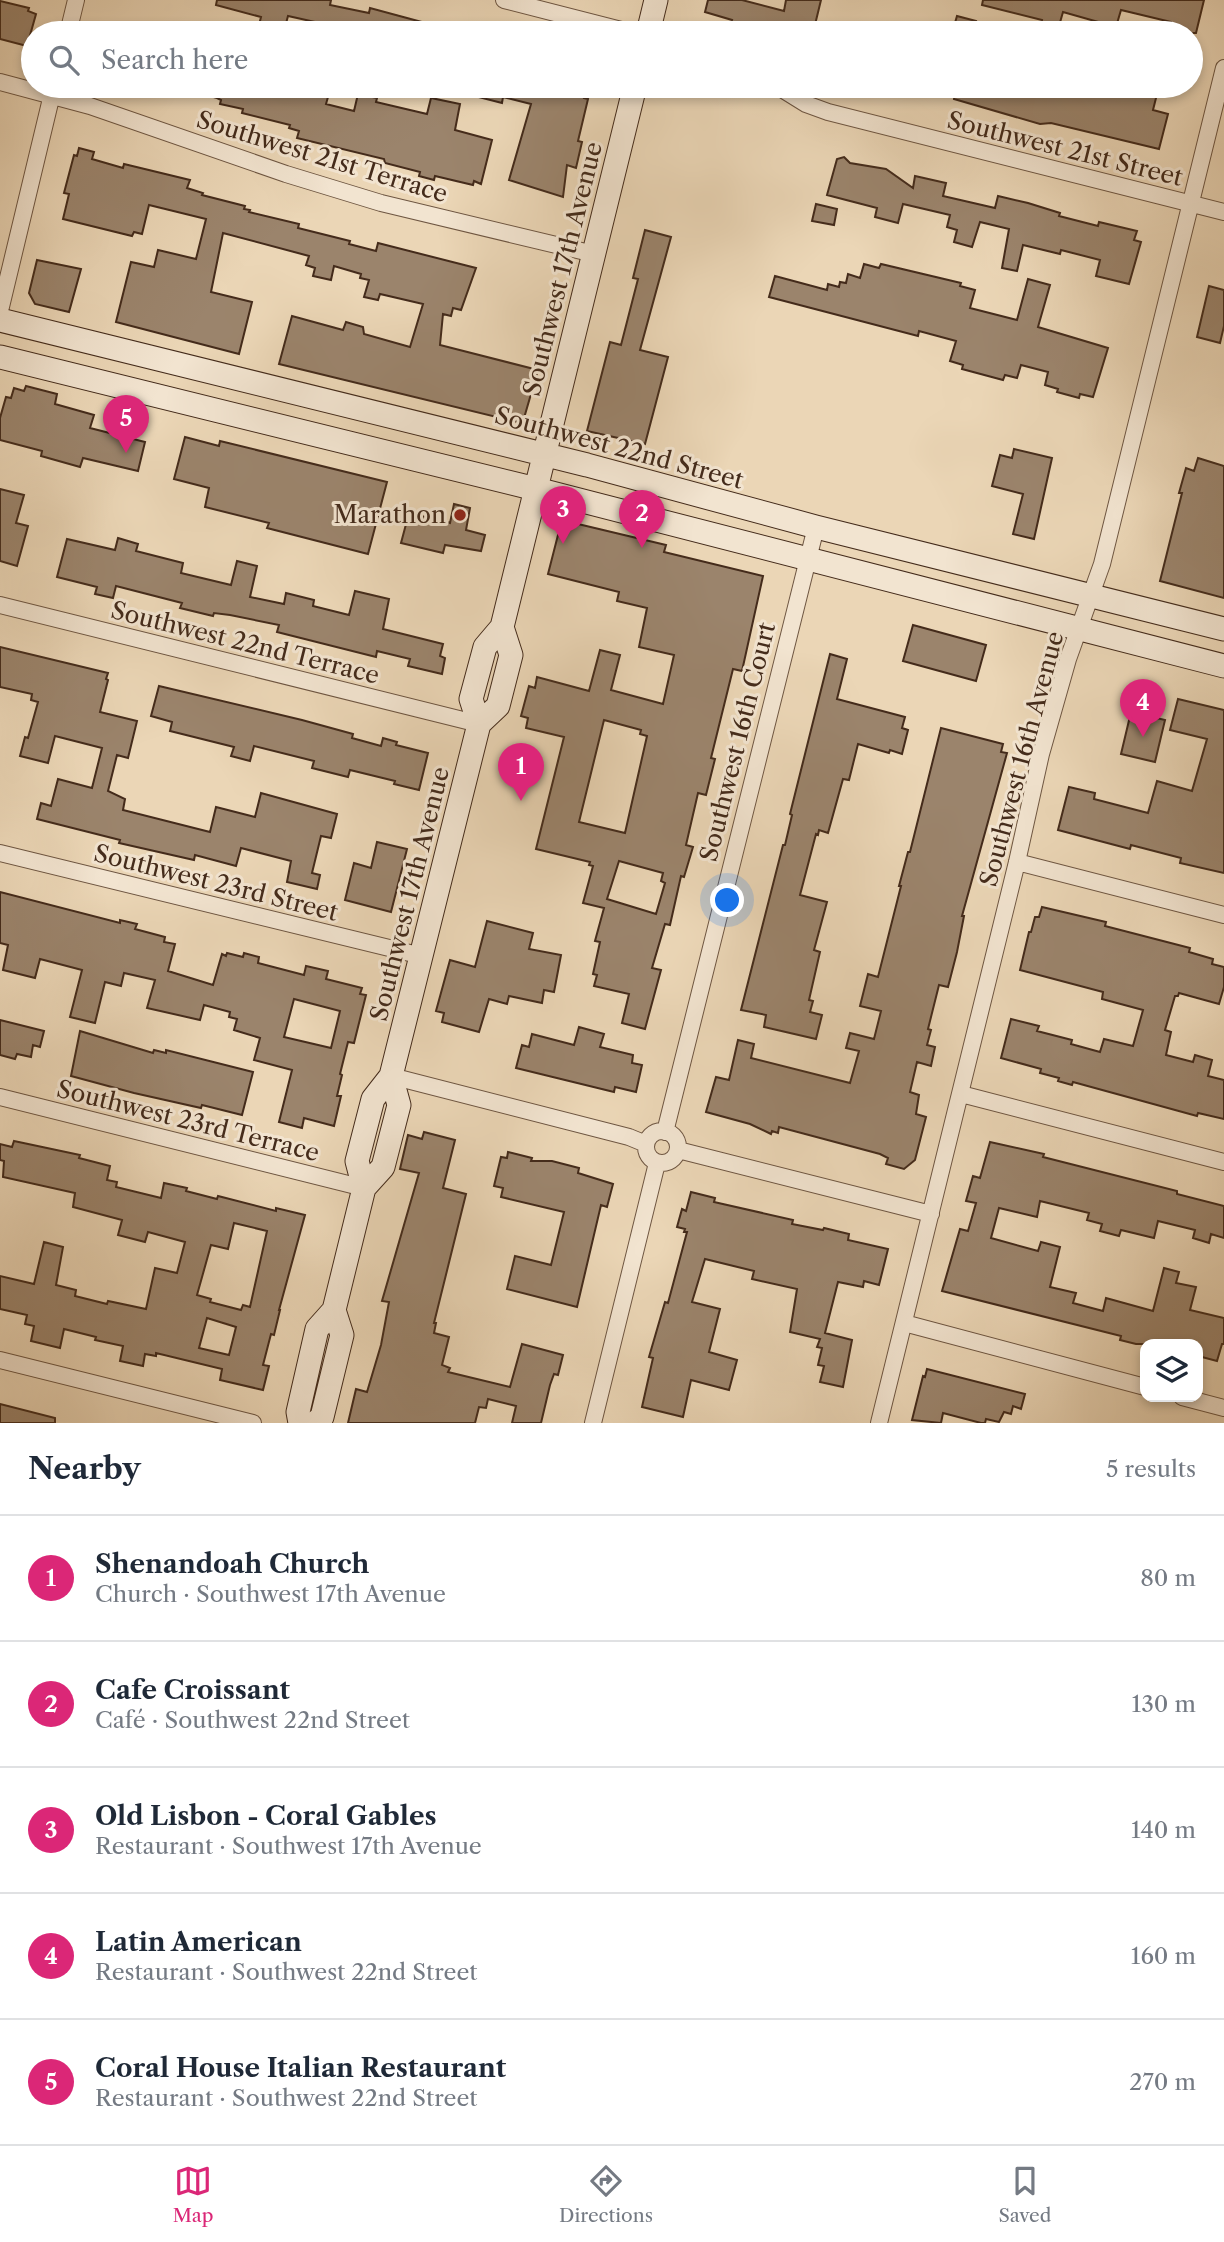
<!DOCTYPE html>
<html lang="en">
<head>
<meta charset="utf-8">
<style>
  :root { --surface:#fff; --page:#f2f2f3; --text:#1f2937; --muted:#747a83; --line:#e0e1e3; --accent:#db2777 }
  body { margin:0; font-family:"Libre Caslon Text",serif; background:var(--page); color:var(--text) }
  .controls { position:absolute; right:21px; bottom:21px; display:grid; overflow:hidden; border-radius:14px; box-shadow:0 4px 10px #0003 }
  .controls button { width:63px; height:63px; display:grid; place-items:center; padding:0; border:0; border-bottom:2px solid var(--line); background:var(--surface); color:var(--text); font:35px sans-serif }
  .you { position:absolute; left:728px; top:901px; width:24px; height:24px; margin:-18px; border:5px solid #fff; border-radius:50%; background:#1a73e8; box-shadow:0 0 0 10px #1a73e833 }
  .badge { display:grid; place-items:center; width:46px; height:46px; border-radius:50%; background:var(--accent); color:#fff; font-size:23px; font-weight:700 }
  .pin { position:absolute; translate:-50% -58px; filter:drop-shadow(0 2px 4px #0008) }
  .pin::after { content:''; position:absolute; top:37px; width:24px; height:21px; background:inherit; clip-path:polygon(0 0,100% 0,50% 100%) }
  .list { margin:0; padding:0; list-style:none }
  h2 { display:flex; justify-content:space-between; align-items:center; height:91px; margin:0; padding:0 28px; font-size:30px }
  h2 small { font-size:23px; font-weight:400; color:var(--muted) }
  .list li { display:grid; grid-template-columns:46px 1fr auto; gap:21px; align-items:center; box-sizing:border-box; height:126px; padding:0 28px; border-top:2px solid var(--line) }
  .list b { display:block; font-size:26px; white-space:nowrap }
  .list p { margin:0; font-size:23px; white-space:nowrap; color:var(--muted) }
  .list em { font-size:23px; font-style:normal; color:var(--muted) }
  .icon { flex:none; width:38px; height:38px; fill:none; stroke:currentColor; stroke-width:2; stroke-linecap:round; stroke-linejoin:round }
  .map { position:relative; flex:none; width:1224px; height:1423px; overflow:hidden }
  .search { position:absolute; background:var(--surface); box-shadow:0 4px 10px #0003; left:21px; right:21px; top:21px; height:77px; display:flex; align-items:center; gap:18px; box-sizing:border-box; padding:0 24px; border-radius:38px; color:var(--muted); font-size:26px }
  .sheet { height:721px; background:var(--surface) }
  nav { display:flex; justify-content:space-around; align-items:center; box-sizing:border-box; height:98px; border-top:2px solid var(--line); background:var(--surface); font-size:19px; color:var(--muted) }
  nav a { display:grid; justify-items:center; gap:4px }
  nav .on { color:var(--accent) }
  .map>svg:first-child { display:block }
</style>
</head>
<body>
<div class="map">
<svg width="1224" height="1423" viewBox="0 0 1224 1423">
  <rect width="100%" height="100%" fill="#ebd6b6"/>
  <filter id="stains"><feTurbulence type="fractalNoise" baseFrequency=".00286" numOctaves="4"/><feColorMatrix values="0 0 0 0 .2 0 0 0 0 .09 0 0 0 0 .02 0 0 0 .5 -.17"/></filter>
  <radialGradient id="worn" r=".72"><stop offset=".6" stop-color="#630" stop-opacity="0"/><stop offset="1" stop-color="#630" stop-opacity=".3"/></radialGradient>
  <path fill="#9b846c" stroke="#442b1b" stroke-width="2" fill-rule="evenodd" d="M217 0H331L330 5 369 13 370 8 444 28 443 33H312L315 22 288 16 284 31 259 25 261 17 216 5Z
    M708 0H742L784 11 786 0H821L813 33H764L730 25 732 20 705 12Z
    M983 0H1204L1196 33H1176L1177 31 1169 29 1171 22 1121 10 1116 27 1063 12 1057 33H1039L1042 20 982 5Z
    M0 1 29 8 28 11 36 14 27 46 0 39Z
    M957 16 976 21 973 33H952Z
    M190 86H248L266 90 267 86H314L330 90 326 104 354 111 358 94 377 98 376 102 427 114 431 98 460 104 455 130 492 140 481 184 474 181 473 185 435 176 434 180 419 176 420 172 385 163 384 159 297 138 299 131 289 128 290 125 242 113 243 109 220 104 221 100 217 98 189 90Z
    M455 86H587L584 98 588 99 578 141 582 142 576 168 567 165 563 197 509 180 531 104 503 97 502 103 455 91Z
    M956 86H1004L1025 91 1026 86H1159L1153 110 1168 114 1159 149 1051 123 1040 124 954 99Z
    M79 148 94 152 92 159 123 168 124 164 190 180 187 188 203 193 202 195 245 206 244 209 250 210 249 212 299 224 298 228 350 241 349 244 376 251 378 243 476 268 461 310 453 308 451 316 443 314 440 345 538 370 524 418 518 422 513 421 279 364 292 316 343 330 346 322 363 327 364 334 410 347 423 304 380 294 378 300 364 297 369 280 360 278 361 274 334 266 331 280 313 276 315 268 306 265 309 256 223 233 211 292 252 302 239 354 116 322 131 262 154 267 158 250 196 259 206 219 149 205 142 234 134 232 132 236 63 219 69 194 64 193 74 155 77 156Z
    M844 157 850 163 886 169 913 188 915 176 946 183 943 196 995 208 998 196 1028 203 1060 213 1059 216 1098 226 1099 222 1137 231 1134 240 1141 242 1129 284 1096 276 1100 260 1061 250 1060 254 1023 245 1017 271 1002 268 1009 229 980 222 972 247 954 242 957 230 947 227 950 215 903 204 898 223 875 217 877 208 827 195 837 159Z
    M816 204 837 209 834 225 812 221Z
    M645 230 671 237 640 350 668 357 645 444 587 431 610 342 621 345 638 279 633 278Z
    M37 260 81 269 69 312 35 304 29 293Z
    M864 264 879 268 881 264 961 283 960 286 975 290 970 308 1017 320 1028 279 1050 285 1038 327 1108 348 1093 397 1080 394 1079 398 1057 392 1058 389 1045 385 1048 372 1021 365 1017 378 1005 375 1003 380 962 369 963 365 950 361 956 341 919 331 918 336 769 297 775 276 827 290 828 284 839 287 840 282 846 283 848 274 860 278Z
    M1209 286 1224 290V326L1220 343 1197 337Z
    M26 386 57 394 55 404 94 415 90 428 145 442 138 471 83 458 80 467 41 456 42 451 0 440V418L6 397 11 398 14 388 24 391Z
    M185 437 219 446 220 441 387 482 368 554 267 528 269 523 205 507 209 488 174 479Z
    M1014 449 1052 458 1034 539 1013 534 1023 494 992 486 1000 455 1012 458Z
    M1198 458 1224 466V598L1160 581 1182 493H1179L1186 468 1194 471Z
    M0 489 24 495 16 523 28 526 17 566 0 561Z
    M454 504 470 508 466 530 485 535 481 551 445 545 443 553 401 543 409 513 450 523Z
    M578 524 666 545 664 552 763 576 742 671 733 669 711 758 715 759 706 795 698 793 686 845 693 847 684 877 681 876 670 925 665 924 652 968 661 970 645 1029 622 1023 629 994 594 986 597 975 593 974 600 942 595 941 604 908 583 903 593 866 589 865 590 862 536 849 564 737 526 728 528 718 521 716 529 686 535 688 537 677 589 691 600 650 620 655 611 690 663 704 674 655 639 647 647 608 617 601 619 592 548 574 558 535 563 529ZM604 720 641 730 640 734 647 736 625 833 579 822ZM619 861 663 873 661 881 665 883 656 914 607 899Z
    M118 538 138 544 136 551 183 563 181 573 231 585 237 561 257 566 250 597 284 604 286 593 314 600 313 606 349 615 355 591 389 599 383 629 443 644 440 656 445 658 442 674 408 666 410 659 377 651 376 657 277 632 279 625 230 615 214 613 213 616 180 608 182 603 116 586 113 598 95 594 97 587 57 577 67 539 115 550Z
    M913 625 986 645 976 681 903 661Z
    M0 647 108 673 106 679 108 680 100 712 137 721 128 758 117 755 108 791 125 799 123 810 210 832 216 807 255 817 261 793 337 814 331 838 321 836 312 873 320 875 317 889 287 882 291 861 241 848 236 866 195 855 194 860 119 843 120 840 37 819 41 803 51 806 58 779 92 788 102 748 55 736 48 763 20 756 25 737 28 738 38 702 31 700 32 694 0 687Z
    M830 654 847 659 837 699 905 717 902 728 908 730 902 754 890 750 889 753 858 744 849 780 843 779 828 833 819 830 818 835 816 834 800 895 827 902 814 950 820 952 809 1000 813 1001 810 1012 822 1015 816 1039 764 1027 766 1015 741 1010 783 845H785L792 815 790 814Z
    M159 686 302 720 353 734 352 738 381 746 383 738 397 742 396 745 428 753 419 790 394 784 395 781 350 770 348 777 312 768 314 761 254 746 250 761 231 756 234 747 170 731 172 722 151 716Z
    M1178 699 1224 710V873L1180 863 1181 858 1131 845 1130 849 1058 830 1069 787 1095 793 1094 799 1148 813 1157 781 1192 791 1207 739 1170 730Z
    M1131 712 1165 720 1155 762 1121 754Z
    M941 728 1003 744 1001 752 1007 753 962 916H964L957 952 948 987 939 985 928 1029 931 1030 927 1045 935 1047 931 1066 917 1062 910 1092 919 1095 916 1114 926 1117 915 1160 904 1169 886 1164 888 1158 880 1154 779 1127 778 1133 772 1131 771 1134 750 1124 706 1112 716 1077 729 1080 738 1040 754 1044 751 1058 850 1083 859 1051 846 1048 850 1033 874 1039 881 1011 860 1006 868 974 878 977 901 886H899L908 852H910Z
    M377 842 407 849 391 912 345 900 354 863 371 868Z
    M0 892 120 923V920L137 924 135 929 165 937 164 942 175 944 168 971 213 985 222 954 226 956 227 953 243 957 244 953 259 957 258 963 304 975 306 966 328 971 326 979 362 988 360 994 366 995 354 1043 348 1042 340 1074 342 1075 337 1096H341L334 1126 304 1118 302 1128 279 1122 292 1070 254 1060 260 1038 234 1030 237 1019 229 1017 230 1012 204 1005 200 1020 147 1008 155 980 124 973 121 986 105 982 95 1023 70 1017 82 970 40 959 35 978 3 970 8 945 0 943ZM294 999 340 1011 331 1048 284 1037Z
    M1042 907 1106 922 1105 926 1190 948 1189 952 1213 959 1212 964 1224 967V987L1219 1004 1179 993 1178 996H1175L1165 1030 1171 1032 1166 1055 1193 1062 1195 1055 1212 1060 1208 1076 1224 1080V1119L1198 1113 1197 1116 1073 1082 1072 1085 1058 1081 1059 1078 1040 1073 1041 1069 1001 1058 1011 1019 1039 1026 1037 1031 1072 1040 1071 1044 1100 1052 1104 1039 1133 1046 1143 1010 1102 999 1103 992 1020 970 1029 932H1031L1035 917H1039Z
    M487 921 533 933 529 949 561 955 554 992 544 990 542 1003 509 996 507 1004 489 999 479 1032 442 1022 444 1013 436 1011 450 960 475 967Z
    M0 1020 44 1031 40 1047 33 1045 31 1057 17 1054 15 1059 0 1055Z
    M579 1027 604 1034 600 1047 633 1055 632 1063 642 1065 636 1092 615 1087 614 1092 516 1068 522 1045 529 1047 532 1034 574 1045Z
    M80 1031 153 1053 154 1050 166 1053V1050L253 1072 242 1115 202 1105 201 1108 134 1093 71 1076Z
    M424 1132 455 1140 443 1188 466 1194 434 1323H436L434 1333 449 1337 442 1365 450 1368 448 1372 510 1387 522 1344 563 1355 558 1375 554 1374 550 1385 541 1423H512L516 1406 488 1399 486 1408 479 1407 475 1423H348L356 1389 367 1392 381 1345 389 1302 382 1301 419 1173 400 1169 408 1135 422 1139Z
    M14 1141 80 1155 79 1158 110 1166 107 1180 117 1182 116 1187 161 1198 164 1183 187 1188 186 1191 217 1199 218 1196 276 1211V1208L305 1215 279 1310H280L274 1335 271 1334 263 1365 269 1366 263 1390 220 1380 222 1369 156 1353V1356L145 1354 143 1366 120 1361 123 1346 95 1340 96 1337 64 1329 60 1348 31 1341 34 1326 25 1324 27 1315 0 1309V1276L34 1284 44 1242 63 1247 56 1285 76 1290 75 1296 107 1304 108 1301 146 1309 155 1268 177 1273 185 1242 148 1232 145 1242 118 1235 122 1220 73 1207 75 1193 3 1177 4 1161 0 1160V1144L12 1147ZM234 1223 267 1231 250 1307 243 1305 241 1310 210 1302 211 1299 197 1295 211 1245 228 1249ZM207 1318 236 1327 229 1355 199 1348Z
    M990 1142 1044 1154 1043 1157 1177 1191V1194L1224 1206V1238L1211 1234 1209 1243 1193 1238 1195 1230 1158 1221 1154 1238 1121 1230 1119 1236 1100 1231 1102 1224 1087 1220 1089 1213 1040 1201 1037 1217 999 1208 991 1238 1038 1251 1041 1242 1060 1247 1050 1287 1076 1293 1073 1303 1103 1311 1106 1298 1153 1311 1164 1268 1179 1272 1176 1283 1196 1287 1190 1310 1224 1318V1344H1222L1217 1361 1198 1356V1344H1136L1120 1340 1121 1336 942 1291 960 1229 968 1231 976 1203 966 1201 973 1176 980 1178Z
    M508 1152 532 1158 531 1161H552L579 1168 578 1173 613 1184 607 1207 601 1205 577 1307 507 1289 515 1256 551 1265 564 1212 501 1197 503 1188 494 1186 501 1157 507 1158Z
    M691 1192 715 1198 714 1202 793 1220 792 1224 823 1230 824 1228 849 1234 848 1240 888 1249 879 1285 864 1281 863 1287 838 1282 825 1333 852 1340 843 1387 820 1382 824 1366 818 1365 822 1348 817 1347 820 1339 790 1332 797 1289 752 1279 754 1271 705 1259 692 1302 720 1309 709 1352 737 1360 729 1390 691 1380 683 1417 642 1407 653 1358 649 1357 665 1302 668 1303 687 1232H684L685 1229 677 1227 682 1209 686 1211Z
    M927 1369 1025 1394 1021 1409 1013 1406 1011 1414 1004 1412 999 1422 986 1419 985 1423H981L943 1413 941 1423 912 1420 923 1376 925 1377Z
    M0 1404 55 1418V1423H0Z"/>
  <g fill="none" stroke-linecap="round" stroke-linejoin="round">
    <g stroke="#6e5642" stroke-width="18">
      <path id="minor" d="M504 0 633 33
        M68 33 76 0
        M0 82 90 106 286 174 381 203 594 254
        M777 86 806 104 828 112 1224 212
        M0 311 54 86
        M0 605 479 724
        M0 853 422 956
        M1017 862 1224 915
        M391 1076 629 1137 646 1144
        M961 1094 1224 1162
        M0 1097 364 1188
        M646 1147a16 16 0 1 1 32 0a16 16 0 1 1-32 0Z
        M665 1132 816 527
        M678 1150 931 1214
        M904 1323 1145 1387
        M0 1360 253 1423
        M1182 1397 1224 1408
        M593 1423 657 1163
        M879 1423 1017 862 1041 754 1068 659 1102 564 1224 68"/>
    </g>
    <g stroke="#442b1b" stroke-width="25">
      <path id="secondary" d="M648 33 656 0
        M0 320 587 465 816 527 1224 629
        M0 357 536 489 1224 666
        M479 724 498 706 511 655 502 627
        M364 1188 357 1161 373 1099 391 1076 479 724 471 699 485 647 502 627 635 86
        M300 1423 298 1412 317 1329 334 1310 364 1188 383 1167 399 1105 391 1076
        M315 1423 322 1417 342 1335 334 1310"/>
    </g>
    <use href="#minor" stroke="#f2e4d0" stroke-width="16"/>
    <use href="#secondary" stroke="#f2e4d0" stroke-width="23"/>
  </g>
  <circle fill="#8f2418" stroke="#f2e4d0" stroke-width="2.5" cx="460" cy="515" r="7"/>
  <g text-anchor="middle" stroke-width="6" stroke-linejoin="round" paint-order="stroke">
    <g font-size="24" fill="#442b1b" stroke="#f2e4d0">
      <text transform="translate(1065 149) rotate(14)" y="8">Southwest 21st Street</text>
      <text transform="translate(322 157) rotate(17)" y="8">Southwest 21st Terrace</text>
      <text transform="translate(563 269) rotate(-76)" y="8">Southwest 17th Avenue</text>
      <text transform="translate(619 448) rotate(15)" y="8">Southwest 22nd Street</text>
      <text transform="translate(245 643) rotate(14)" y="8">Southwest 22nd Terrace</text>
      <text transform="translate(738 742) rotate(-76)" y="8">Southwest 16th Court</text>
      <text transform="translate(1022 759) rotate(-75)" y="8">Southwest 16th Avenue</text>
      <text transform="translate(216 883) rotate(14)" y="8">Southwest 23rd Street</text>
      <text transform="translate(410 894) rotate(-76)" y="8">Southwest 17th Avenue</text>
      <text transform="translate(188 1121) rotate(14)" y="8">Southwest 23rd Terrace</text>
    </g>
    <g font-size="24" fill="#442b1b" stroke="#f2e4d0" text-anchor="end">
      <text x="446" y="523">Marathon</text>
    </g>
  </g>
  <rect width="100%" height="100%" filter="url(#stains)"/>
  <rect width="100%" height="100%" fill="url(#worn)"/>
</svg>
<div class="controls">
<button><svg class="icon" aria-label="layers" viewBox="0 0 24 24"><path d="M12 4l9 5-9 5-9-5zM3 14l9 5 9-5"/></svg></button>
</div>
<div class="you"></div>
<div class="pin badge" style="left:521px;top:801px">1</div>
<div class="pin badge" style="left:642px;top:548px">2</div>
<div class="pin badge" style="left:563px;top:544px">3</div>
<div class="pin badge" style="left:1143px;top:737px">4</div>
<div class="pin badge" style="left:126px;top:453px">5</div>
<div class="search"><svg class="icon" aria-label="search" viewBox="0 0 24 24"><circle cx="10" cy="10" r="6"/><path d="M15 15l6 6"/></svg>Search here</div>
</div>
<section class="sheet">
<h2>Nearby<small>5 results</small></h2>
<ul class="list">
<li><span class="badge">1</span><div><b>Shenandoah Church</b><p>Church · Southwest 17th Avenue</p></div><em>80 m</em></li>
<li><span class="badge">2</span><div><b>Cafe Croissant</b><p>Café · Southwest 22nd Street</p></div><em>130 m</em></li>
<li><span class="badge">3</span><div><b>Old Lisbon - Coral Gables</b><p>Restaurant · Southwest 17th Avenue</p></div><em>140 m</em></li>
<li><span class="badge">4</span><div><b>Latin American</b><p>Restaurant · Southwest 22nd Street</p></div><em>160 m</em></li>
<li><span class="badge">5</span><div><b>Coral House Italian Restaurant</b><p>Restaurant · Southwest 22nd Street</p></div><em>270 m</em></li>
</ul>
</section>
<nav>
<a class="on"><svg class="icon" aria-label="map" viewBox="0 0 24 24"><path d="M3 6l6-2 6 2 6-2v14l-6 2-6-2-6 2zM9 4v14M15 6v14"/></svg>Map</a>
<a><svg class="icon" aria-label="directions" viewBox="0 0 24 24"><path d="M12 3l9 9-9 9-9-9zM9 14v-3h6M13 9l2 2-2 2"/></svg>Directions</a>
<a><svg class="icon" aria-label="saved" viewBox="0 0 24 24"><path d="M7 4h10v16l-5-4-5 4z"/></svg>Saved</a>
</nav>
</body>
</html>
